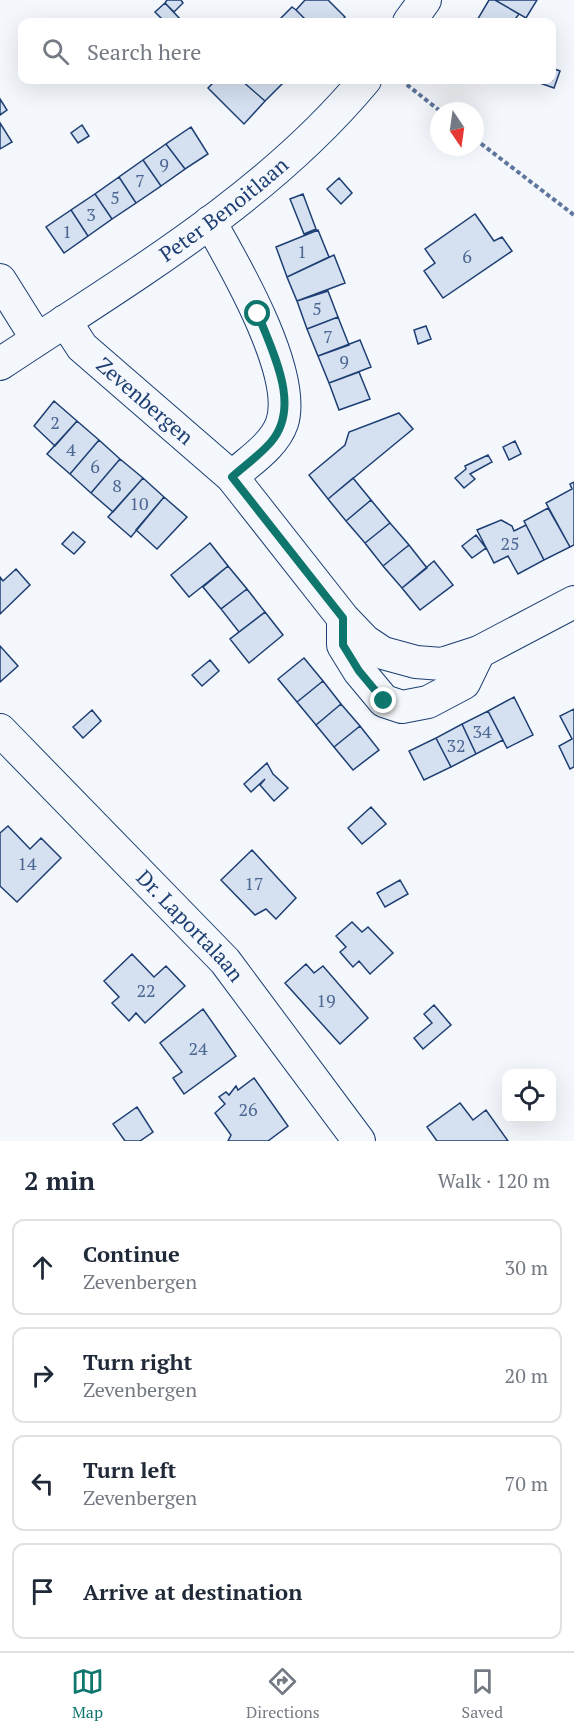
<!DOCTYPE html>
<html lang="en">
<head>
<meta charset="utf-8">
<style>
  :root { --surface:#fff; --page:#f6f6f7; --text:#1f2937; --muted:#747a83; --line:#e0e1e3; --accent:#0f766e }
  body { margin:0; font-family:"PT Serif",serif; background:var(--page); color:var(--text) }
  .controls { position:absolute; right:18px; bottom:18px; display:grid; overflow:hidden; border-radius:12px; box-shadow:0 6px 24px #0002 }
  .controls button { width:54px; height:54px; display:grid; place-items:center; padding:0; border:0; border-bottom:2px solid var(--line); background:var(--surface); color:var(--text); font:30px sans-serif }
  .compass { position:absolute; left:430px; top:102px; width:54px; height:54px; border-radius:50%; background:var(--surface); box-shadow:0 6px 24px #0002; rotate:167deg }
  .stop { position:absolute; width:18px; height:18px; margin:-14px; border:4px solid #0f766e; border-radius:50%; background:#fff }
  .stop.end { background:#0f766e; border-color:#fff; box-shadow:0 2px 6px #0008 }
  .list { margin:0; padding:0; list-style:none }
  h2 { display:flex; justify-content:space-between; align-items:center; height:78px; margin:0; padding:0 24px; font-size:26px }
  h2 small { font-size:20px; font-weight:400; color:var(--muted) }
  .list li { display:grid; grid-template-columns:39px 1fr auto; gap:18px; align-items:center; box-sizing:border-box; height:96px; margin:0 12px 12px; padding:0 12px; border:2px solid var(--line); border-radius:12px }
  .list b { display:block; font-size:22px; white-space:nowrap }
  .list p { margin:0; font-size:20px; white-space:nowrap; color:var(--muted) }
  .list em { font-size:20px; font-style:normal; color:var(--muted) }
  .icon { flex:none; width:33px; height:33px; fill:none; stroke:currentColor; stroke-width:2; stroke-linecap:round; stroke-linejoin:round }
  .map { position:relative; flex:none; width:574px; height:1141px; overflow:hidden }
  .search { position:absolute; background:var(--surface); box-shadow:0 6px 24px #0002; left:18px; right:18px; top:18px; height:66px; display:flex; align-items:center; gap:15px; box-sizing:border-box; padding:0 21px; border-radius:12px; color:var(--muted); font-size:22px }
  .sheet { height:510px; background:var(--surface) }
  nav { display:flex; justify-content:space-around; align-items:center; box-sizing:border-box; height:84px; border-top:2px solid var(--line); background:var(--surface); font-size:16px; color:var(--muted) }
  nav a { display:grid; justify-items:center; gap:3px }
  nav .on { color:var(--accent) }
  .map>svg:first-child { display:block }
</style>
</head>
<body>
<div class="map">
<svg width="574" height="1141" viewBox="0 0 574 1141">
  <rect width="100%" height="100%" fill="#f4f7fb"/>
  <path fill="#d5e0f0" stroke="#1d3f73" stroke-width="1.5" d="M167 0H181L183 3 174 12 165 3Z
    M305 0H328L345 17 340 22H308L296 10Z
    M489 0H495L519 14 513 22H476Z
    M495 0H537L526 18Z
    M165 3 180 19 176 22H165L155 12Z
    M292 7 296 10 308 22H277Z
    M552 68 560 71 554 88 540 83 542 80H552Z
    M216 80H241L265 101 244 124 208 88Z
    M241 80H284L285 81 265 101Z
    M0 99 7 110 0 115Z
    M0 123 12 142 0 149Z
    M82 125 89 136 78 143 71 133Z
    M191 127 208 154 185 169 166 144Z
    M166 144 185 169 161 186 143 160Z
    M143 160 161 186 136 203 119 177Z
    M119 177 136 203 112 219 95 194Z
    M339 178 352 193 341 204 327 189Z
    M95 194 112 219 88 236 71 210Z
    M303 194 316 229 304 234 290 199Z
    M71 210 88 236 64 253 46 227Z
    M475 214 494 241 502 237 512 251 443 298 424 271 435 263 425 249Z
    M318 230 329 257 287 277 276 247Z
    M334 255 345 283 297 301 287 277Z
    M328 291 338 317 307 329 297 301Z
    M338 317 349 345 318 356 307 329Z
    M426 326 431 339 418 344 414 330Z
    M360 340 371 367 329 383 318 356Z
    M359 372 370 399 339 410 329 383Z
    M54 401 77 421 55 446 34 426Z
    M399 413 413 429 328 499 309 475 345 445 349 432Z
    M77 421 99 440 70 474 47 454Z
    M99 440 120 459 91 493 70 474Z
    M515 441 521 454 509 460 503 447Z
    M488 455 492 462 470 474 475 479 464 488 455 478 466 469 465 466Z
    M120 459 143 478 113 512 91 493Z
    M143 478 164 497 131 537 108 517Z
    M353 478 371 500 346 521 328 499Z
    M574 482V545L570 547 546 503 572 489 570 484Z
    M164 497 187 517 157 549 136 530Z
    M371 500 390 523 365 543 346 521Z
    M548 508 570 547 544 560 524 521Z
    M501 520 512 526 514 531 526 525 544 560 518 574 508 556 494 563 477 530Z
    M390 523 409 545 383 566 365 543Z
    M73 532 85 542 74 554 62 544Z
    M476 535 486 548 472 558 462 546Z
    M210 543 228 566 189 597 171 575Z
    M409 545 427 568 402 588 383 566Z
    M434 561 453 585 420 610 402 588Z
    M228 566 247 589 221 609 203 587Z
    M16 569 30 585 0 614V577L3 581Z
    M247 589 265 612 239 632 221 609Z
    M265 612 283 635 249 663 230 639Z
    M0 646 18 666 0 682Z
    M304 658 323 681 297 702 278 679Z
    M210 660 219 671 202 686 192 675Z
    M323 681 341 704 316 725 297 702Z
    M514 697 533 735 507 748 488 711Z
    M341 704 360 726 334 747 316 725Z
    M574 709V767L570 769 559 746 572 739 560 716Z
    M92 710 101 721 83 738 73 727Z
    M488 711 503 740 476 754 462 724Z
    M462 724 476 754 451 767 436 738Z
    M360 726 379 750 353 770 334 747Z
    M436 738 451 767 424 780 409 751Z
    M267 763 273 774 288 788 274 801 260 785 265 779 251 792 244 784Z
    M371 807 386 824 362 844 348 828Z
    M8 826 30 849 41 838 61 858 17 902 0 886V833Z
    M252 850 296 898 276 919 266 909 255 915 221 880Z
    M400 880 408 894 385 907 377 893Z
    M352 922 362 932 368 927 393 953 370 974 359 961 353 967 340 952 346 947 336 936Z
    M132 954 154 977 166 966 185 986 145 1023 136 1013 129 1021 112 1003 119 997 104 981Z
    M306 964 314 973 323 966 368 1018 340 1044 285 983Z
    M434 1005 451 1025 423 1049 414 1038 432 1023 424 1014Z
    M203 1009 236 1056 184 1094 173 1078 182 1072 160 1043Z
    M254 1078 288 1126 268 1141H228L231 1135 215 1113 225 1104 219 1097 226 1092 229 1095 236 1086 238 1090Z
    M460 1103 473 1120 486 1110 508 1141H437L427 1127Z
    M137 1107 153 1132 140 1141H125L113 1124Z"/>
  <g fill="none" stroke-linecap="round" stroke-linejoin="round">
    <g stroke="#1d3f73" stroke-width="34">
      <g id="minor">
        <path d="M409 22 425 0"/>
        <path d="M210 222C235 266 298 374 282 423 274 446 249 461 232 477"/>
        <path d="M0 280 37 339"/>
        <path id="s1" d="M65 321 82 347 232 477 343 618 365 641 383 653 416 662 442 664 479 652 574 602"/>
        <path id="s2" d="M0 364C128 279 266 199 365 80"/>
        <path d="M343 619V645L359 671 384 701 402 707 428 702 464 683 479 652"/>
        <path id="s3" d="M0 730 225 961 359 1141"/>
      </g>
    </g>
    <path stroke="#5e769c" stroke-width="4" stroke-dasharray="4.5 3" stroke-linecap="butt" d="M401 80 440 111
      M475 139 574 215"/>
    <use href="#minor" stroke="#f4f7fb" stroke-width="32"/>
  </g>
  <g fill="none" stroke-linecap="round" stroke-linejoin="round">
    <path stroke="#0f766e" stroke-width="8" d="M258 314C272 352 302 406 271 442 260 455 244 466 232 477L343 618V645L359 671 384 701"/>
  </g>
  <g text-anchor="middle" stroke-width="4.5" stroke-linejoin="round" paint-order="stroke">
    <g font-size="18" fill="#4b6792">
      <text x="164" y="171">9</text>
      <text x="140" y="187">7</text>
      <text x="115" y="204">5</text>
      <text x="91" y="221">3</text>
      <text x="67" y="238">1</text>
      <text x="302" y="258">1</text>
      <text x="467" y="263">6</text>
      <text x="317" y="315">5</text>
      <text x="328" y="343">7</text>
      <text x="344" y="368">9</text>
      <text x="55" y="429">2</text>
      <text x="71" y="456">4</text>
      <text x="95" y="473">6</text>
      <text x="117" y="492">8</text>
      <text x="139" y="510">10</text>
      <text x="510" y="550">25</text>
      <text x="482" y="738">34</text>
      <text x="456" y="752">32</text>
      <text x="27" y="870">14</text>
      <text x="254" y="890">17</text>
      <text x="146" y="997">22</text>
      <text x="326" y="1007">19</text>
      <text x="198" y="1055">24</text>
      <text x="248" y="1116">26</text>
    </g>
    <g font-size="21" fill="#1d3f73" stroke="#f4f7fb">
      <text dy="7" stroke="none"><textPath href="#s2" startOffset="272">Peter Benoitlaan</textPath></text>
      <text dy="7" stroke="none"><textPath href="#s1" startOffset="114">Zevenbergen</textPath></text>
      <text dy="7" stroke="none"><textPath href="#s3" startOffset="273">Dr. Laportalaan</textPath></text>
    </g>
  </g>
</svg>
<div class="controls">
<button><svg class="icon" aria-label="locate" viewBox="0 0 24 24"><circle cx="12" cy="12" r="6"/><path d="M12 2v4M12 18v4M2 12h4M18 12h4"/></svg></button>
</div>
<svg class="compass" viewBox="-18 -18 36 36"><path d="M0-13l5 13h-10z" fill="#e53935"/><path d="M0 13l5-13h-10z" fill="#747a83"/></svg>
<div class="stop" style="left:258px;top:314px"></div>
<div class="stop end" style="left:384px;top:701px"></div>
<div class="search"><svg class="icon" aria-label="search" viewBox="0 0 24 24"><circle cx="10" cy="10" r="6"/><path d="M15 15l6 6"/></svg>Search here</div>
</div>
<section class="sheet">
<h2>2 min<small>Walk · 120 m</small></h2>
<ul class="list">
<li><svg class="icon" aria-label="ahead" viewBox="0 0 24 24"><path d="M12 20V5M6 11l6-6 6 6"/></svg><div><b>Continue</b><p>Zevenbergen</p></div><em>30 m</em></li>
<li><svg class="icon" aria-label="right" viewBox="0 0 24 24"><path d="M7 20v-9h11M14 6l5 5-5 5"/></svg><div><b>Turn right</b><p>Zevenbergen</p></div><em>20 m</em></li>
<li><svg class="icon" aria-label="left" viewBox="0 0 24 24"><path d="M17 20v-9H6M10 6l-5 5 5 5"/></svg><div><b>Turn left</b><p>Zevenbergen</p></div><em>70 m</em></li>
<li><svg class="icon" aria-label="arrive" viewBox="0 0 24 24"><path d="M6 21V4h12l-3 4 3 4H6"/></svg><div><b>Arrive at destination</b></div></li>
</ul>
</section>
<nav>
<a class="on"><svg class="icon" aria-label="map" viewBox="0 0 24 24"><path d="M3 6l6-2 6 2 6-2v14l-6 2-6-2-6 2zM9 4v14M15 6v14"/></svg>Map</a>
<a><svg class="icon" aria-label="directions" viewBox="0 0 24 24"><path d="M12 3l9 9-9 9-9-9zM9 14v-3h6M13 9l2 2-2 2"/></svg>Directions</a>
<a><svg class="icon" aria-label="saved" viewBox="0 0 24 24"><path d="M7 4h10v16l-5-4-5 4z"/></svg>Saved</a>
</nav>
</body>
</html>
